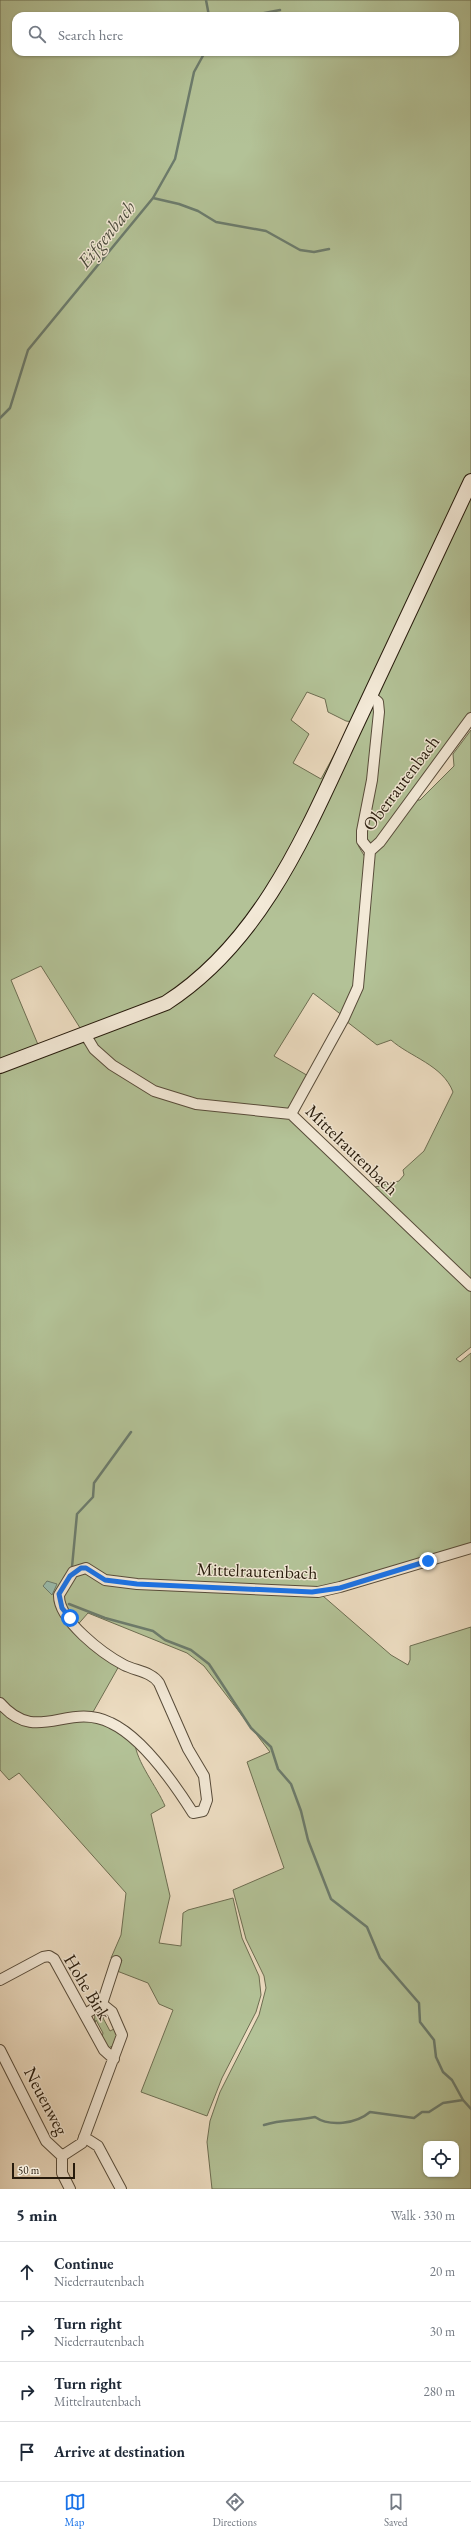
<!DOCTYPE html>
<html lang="en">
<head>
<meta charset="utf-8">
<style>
  :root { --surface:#fff; --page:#f2f2f3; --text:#1f2937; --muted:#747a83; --line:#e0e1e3; --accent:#1a73e8 }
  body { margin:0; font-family:"EB Garamond",serif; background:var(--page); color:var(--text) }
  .controls { position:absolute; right:12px; bottom:12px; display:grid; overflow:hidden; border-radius:8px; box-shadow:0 1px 3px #0004 }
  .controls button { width:36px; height:36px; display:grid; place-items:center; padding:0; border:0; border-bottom:1px solid var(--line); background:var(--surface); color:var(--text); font:20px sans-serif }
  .scale { position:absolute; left:12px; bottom:10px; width:63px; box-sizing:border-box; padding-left:4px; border:2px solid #271b0c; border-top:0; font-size:11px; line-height:14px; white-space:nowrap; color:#271b0c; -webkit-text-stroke:3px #f3e9d7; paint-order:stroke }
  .stop { position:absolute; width:12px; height:12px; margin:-9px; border:3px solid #1a73e8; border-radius:50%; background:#fff }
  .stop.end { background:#1a73e8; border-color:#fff; box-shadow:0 1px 4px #0008 }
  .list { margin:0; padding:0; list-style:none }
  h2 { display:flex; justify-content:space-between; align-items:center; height:52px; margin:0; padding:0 16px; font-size:17px }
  h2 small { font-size:13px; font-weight:400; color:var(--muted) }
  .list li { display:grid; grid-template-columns:26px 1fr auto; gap:12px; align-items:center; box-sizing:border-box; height:60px; padding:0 16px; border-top:1px solid var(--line) }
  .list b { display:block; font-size:15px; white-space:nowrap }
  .list p { margin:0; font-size:13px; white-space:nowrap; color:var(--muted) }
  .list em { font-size:13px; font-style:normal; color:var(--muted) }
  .icon { flex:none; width:22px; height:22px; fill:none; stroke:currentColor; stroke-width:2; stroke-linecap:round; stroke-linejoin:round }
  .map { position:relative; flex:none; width:471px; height:2189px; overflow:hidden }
  .search { position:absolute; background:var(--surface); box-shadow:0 1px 3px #0004; left:12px; right:12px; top:12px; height:44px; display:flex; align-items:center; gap:10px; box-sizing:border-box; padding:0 14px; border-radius:12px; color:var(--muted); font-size:15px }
  .sheet { height:292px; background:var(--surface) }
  nav { display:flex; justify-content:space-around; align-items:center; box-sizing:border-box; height:56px; border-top:1px solid var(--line); background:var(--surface); font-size:11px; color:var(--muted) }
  nav a { display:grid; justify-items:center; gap:2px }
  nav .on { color:var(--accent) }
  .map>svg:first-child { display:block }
</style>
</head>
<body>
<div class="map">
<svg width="471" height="2189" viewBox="0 0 471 2189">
  <rect width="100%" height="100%" fill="#edddc2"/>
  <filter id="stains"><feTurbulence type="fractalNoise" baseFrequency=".005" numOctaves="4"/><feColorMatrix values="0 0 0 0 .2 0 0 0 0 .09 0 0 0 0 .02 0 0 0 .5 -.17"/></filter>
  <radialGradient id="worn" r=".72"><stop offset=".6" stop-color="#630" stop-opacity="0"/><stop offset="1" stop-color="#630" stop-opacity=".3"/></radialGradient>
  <path fill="#b3c297" stroke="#6d6e52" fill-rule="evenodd" d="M0 0H471V490L353 722 346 721 328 712 325 699 307 692 291 720 309 734 293 763 321 779 340 744 301 831 251 919 183 989 82 1031 41 966 11 980 39 1047 82 1042 153 1094 288 1118 294 1122 471 1288V1347L456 1359 460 1362 471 1353V1546L323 1596 391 1655 408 1665 410 1660V1646L471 1627V2189H212L207 2142 210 2121 220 2092 259 2015 266 1988 264 1976 246 1939 233 1890 284 1868 247 1762 270 1752 204 1666 187 1653 88 1613 74 1629 119 1666 93 1712C70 1710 35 1726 15 1714 10 1711 4 1703 0 1698ZM16 16H455V52H16ZM426 2144H456V2174H426Z
    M471 494V714L372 844 365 839 375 781V695Z
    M370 705H374V751L358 841 359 847 365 857 359 968 343 1016 313 993 274 1056 310 1077 292 1107 288 1109C258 1106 225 1107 196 1101 157 1093 115 1071 92 1038L125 1024 229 957Z
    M471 730V1282L371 1188 399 1181 404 1175 403 1170 424 1151 453 1092C443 1065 410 1057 391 1040L377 1045 346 1021 355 1002 374 855 414 800H420L454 766 453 754Z
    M0 1706 10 1717 81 1719 108 1725 135 1743C136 1761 157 1787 165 1806L151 1814 170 1896 159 1943 181 1946 183 1913 188 1910 233 1898 242 1938 259 1976 261 1995 256 2012 222 2078 207 2116 141 2092 173 2010 159 2004 148 1983 117 1971 122 1960 111 1958 121 1935 126 1893 19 1773 9 1780 0 1770Z
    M103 2011 108 2014 103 2018 110 2031 116 2028 118 2035 115 2045 108 2048 101 2041 103 2033 96 2020 94 2026 95 2014Z"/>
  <path fill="#9abdae" stroke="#6c7c6d" d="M47 1581 57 1584 52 1595 43 1586Z"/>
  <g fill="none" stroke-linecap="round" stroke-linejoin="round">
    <path stroke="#6c7c6d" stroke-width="2.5" d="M206 0 209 16
      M249 16 280 10
      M153 198 179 204 198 211 216 222 266 231 300 250 314 252 329 249
      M0 418 10 408 28 350 153 198 175 159 194 72 205 52
      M70 1570 72 1567 77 1514 93 1497 94 1483 131 1432
      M69 1604 105 1618 153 1631 165 1640 191 1650 209 1664 251 1728 271 1747 278 1769 291 1784 301 1811 308 1840 331 1899 367 1927 380 1958 419 2003 420 2022 434 2040 436 2057 443 2072 452 2080 463 2100 471 2109
      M264 2125C282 2119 297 2121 315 2117 330 2127 356 2124 370 2112L414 2118 422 2112H429L443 2103 463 2100"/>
    <g stroke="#584c3a" stroke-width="12">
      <path id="minor" d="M370 695 378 702 379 712 372 780 362 831V841L370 851
        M370 851 380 842 471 718
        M85 1034 94 1049 112 1065 154 1091 196 1104 291 1114 471 1286
        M291 1114 344 1018 358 987 370 851
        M0 1703C37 1746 67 1701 111 1723 143 1738 174 1783 193 1813L203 1811 207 1800 204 1776 188 1749 159 1683C152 1672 136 1671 124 1665 103 1654 58 1620 59 1595L73 1572 86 1568 105 1580 137 1584 318 1592 340 1587 471 1548
        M0 1980 43 1957 49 1956 54 1959 104 2050 114 2059
        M102 2004 116 1961
        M0 2050 46 2141 62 2156V2173L70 2189
        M84 2137 98 2146 121 2189
        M62 2156 82 2143 122 2035 112 2012 102 2004 85 2014"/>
    </g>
    <g stroke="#271b0c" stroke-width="16">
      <path id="secondary" d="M0 1066 166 1003C267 938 311 820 361 715 398 637 434 559 471 481"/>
    </g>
    <use href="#minor" stroke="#f3e9d7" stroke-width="10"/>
    <use href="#secondary" stroke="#f3e9d7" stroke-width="14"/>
  </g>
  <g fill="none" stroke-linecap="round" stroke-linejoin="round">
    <path stroke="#1a73e8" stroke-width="5" d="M70 1618 62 1608 59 1594 70 1576 81 1568H86L105 1580 137 1584 312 1592 340 1588 428 1561"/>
  </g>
  <g text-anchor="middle" stroke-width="3" stroke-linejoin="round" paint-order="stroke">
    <g font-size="18" fill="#271b0c" stroke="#f3e9d7">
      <text transform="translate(401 783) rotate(-53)" y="6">Oberrautenbach</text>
      <text transform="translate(352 1150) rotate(44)" y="6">Mittelrautenbach</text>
      <text transform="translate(257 1571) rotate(2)" y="6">Mittelrautenbach</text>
      <text transform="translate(87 1987) rotate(59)" y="6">Hohe Birk</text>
      <text transform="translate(46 2101) rotate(62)" y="6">Neuenweg</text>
    </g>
    <g font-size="19" font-style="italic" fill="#4a4c3d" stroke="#f3e9d7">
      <text transform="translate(106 234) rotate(-51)" y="7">Eifgenbach</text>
    </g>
  </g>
  <rect width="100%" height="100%" filter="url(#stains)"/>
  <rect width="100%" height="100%" fill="url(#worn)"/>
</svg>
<div class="controls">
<button><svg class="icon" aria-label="locate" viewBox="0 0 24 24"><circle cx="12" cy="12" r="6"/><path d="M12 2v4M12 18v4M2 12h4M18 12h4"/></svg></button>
</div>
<div class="scale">50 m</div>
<div class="stop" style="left:70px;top:1618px"></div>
<div class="stop end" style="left:428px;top:1561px"></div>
<div class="search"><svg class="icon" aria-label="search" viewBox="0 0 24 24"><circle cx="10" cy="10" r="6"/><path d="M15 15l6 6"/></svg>Search here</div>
</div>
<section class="sheet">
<h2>5 min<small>Walk · 330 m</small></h2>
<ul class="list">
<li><svg class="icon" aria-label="ahead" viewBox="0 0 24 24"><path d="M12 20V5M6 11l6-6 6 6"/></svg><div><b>Continue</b><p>Niederrautenbach</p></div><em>20 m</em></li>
<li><svg class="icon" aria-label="right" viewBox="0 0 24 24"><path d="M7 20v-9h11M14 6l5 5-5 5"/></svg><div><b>Turn right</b><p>Niederrautenbach</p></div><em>30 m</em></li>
<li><svg class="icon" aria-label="right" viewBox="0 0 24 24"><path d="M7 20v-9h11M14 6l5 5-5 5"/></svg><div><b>Turn right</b><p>Mittelrautenbach</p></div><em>280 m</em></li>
<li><svg class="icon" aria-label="arrive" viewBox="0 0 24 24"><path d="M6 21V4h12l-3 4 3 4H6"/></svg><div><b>Arrive at destination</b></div></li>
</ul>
</section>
<nav>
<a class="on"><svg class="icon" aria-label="map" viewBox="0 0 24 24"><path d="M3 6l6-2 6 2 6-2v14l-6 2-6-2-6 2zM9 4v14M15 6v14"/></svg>Map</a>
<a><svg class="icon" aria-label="directions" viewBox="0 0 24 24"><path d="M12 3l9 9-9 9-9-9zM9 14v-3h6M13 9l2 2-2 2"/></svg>Directions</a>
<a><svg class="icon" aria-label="saved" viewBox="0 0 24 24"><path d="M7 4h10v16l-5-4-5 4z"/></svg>Saved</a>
</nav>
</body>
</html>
